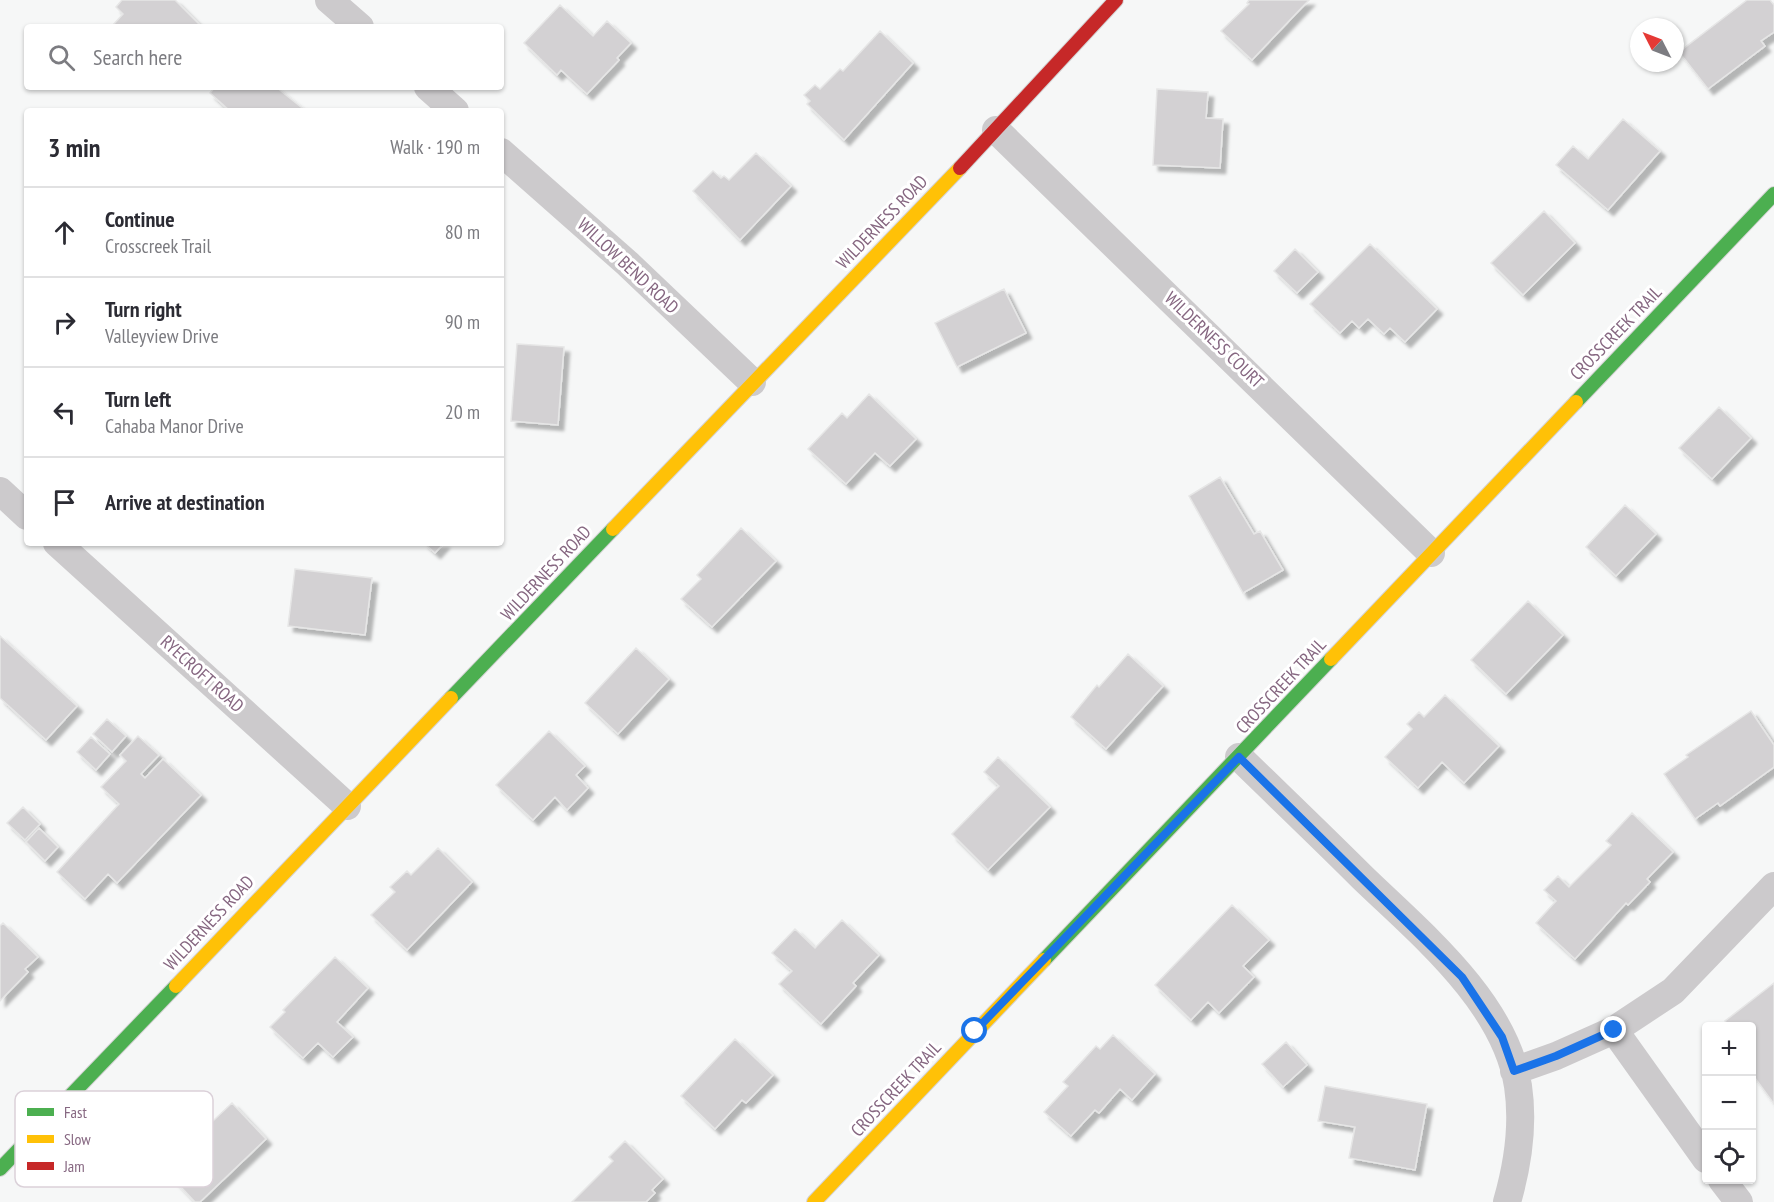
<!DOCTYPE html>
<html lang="en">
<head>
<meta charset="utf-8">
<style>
  :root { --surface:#fff; --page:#f7f7f7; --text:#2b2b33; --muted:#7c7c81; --line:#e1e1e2 }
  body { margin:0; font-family:"PT Sans Narrow",sans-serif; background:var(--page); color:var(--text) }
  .controls { position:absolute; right:18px; bottom:18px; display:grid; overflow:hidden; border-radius:6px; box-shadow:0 2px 4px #0004 }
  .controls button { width:54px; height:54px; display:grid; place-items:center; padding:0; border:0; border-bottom:2px solid var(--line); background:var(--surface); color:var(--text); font:30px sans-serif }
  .compass { position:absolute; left:1630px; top:18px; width:54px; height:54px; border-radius:50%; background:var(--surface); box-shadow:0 2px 4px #0004; rotate:312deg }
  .stop { position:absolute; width:18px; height:18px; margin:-14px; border:4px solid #1a73e8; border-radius:50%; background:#fff }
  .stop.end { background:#1a73e8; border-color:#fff; box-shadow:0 2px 6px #0008 }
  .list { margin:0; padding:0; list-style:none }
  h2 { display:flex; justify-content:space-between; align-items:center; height:78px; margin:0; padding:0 24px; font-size:26px }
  h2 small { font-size:20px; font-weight:400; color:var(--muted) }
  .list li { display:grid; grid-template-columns:39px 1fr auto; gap:18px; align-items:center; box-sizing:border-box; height:90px; padding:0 24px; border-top:2px solid var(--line) }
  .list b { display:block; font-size:22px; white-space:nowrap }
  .list p { margin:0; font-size:20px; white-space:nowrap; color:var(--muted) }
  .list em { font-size:20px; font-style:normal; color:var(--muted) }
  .icon { flex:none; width:33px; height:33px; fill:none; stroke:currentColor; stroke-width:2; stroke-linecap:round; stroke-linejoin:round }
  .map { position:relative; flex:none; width:1774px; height:1202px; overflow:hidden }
  .search { position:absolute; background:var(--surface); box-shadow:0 2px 4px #0004; left:24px; top:24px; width:480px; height:66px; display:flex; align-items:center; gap:15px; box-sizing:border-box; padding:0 21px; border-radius:6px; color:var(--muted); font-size:22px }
  .panel { position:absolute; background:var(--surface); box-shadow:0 2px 4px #0004; left:24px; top:108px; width:480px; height:438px; border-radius:6px }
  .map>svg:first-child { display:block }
</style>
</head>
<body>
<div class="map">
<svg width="1774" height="1202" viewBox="0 0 1774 1202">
  <defs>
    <filter id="shadow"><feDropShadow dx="5.5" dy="5.5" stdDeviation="1.5" flood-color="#0004"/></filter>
  </defs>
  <rect width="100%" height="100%" fill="#f6f7f7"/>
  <path fill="#d3d1d3" stroke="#e6e6e6" stroke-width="1.5" filter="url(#shadow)" d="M122 0H175L202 27H115L113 25 123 14 116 7Z
    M1249 0H1309L1252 60 1221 31 1249 4 1247 3Z
    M1747 0H1770L1774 5V32L1761 41 1765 46 1708 89 1679 52Z
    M560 5 593 36 607 21 631 43 617 58 619 60 587 94 561 70 557 75 524 43Z
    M880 31 913 63 844 140 807 104 810 101 804 95 815 85 820 89 840 69 843 71Z
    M215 87H276L306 111H230L210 93Z
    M1157 89 1208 92 1206 118 1223 119 1220 168 1153 165Z
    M1623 119 1660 151 1608 210 1556 165 1573 146 1588 159Z
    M756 153 791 186 740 240 693 191 713 171 721 178 724 176 729 180Z
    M1544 211 1575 243 1523 295 1491 263Z
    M1370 244 1437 309 1405 342 1390 328 1384 334 1368 319 1359 328 1352 321 1340 333 1310 304Z
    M1295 249 1318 272 1297 293 1274 271Z
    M1004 289 1026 333 957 367 935 323Z
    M517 344 564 347 558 425 511 421Z
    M869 394 916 439 890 466 875 453 846 484 808 449 842 413 847 418Z
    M1719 407 1751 438 1712 479 1679 448Z
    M1220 477 1254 534 1260 531 1283 570 1243 593 1189 496Z
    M1625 505 1656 534 1616 576 1586 547Z
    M741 528 776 561 712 627 681 599 701 579 697 575Z
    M424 543H444L435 553Z
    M295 569 372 578 365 635 288 626Z
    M1528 601 1563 635 1506 694 1471 660Z
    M0 636 77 706 46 740 0 698Z
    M636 648 669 679 618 734 585 703Z
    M1128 654 1163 686 1106 749 1071 717 1097 685 1099 687Z
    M1445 695 1499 746 1464 783 1442 762 1418 788 1385 757 1412 729 1407 724 1419 712 1424 717Z
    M1751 711 1774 745V767L1720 806 1718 803 1695 819 1664 774 1688 757 1686 755Z
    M107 719 126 736 112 752 93 734Z
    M549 731 585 766 576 775 588 788 567 810 555 797 533 820 496 785Z
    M138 736 159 755 141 774 145 778 163 759 201 795 117 883 108 874 85 899 57 872 119 804 101 787 126 761 120 755Z
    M91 737 110 754 96 770 77 752Z
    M998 757 1050 807 988 870 952 834 999 786 984 772Z
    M23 807 40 824 25 840 7 823Z
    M1632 813 1673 852 1647 879 1650 882 1628 905 1626 903 1575 959 1536 923 1556 901 1544 890 1558 876 1569 887 1611 845 1606 841Z
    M39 828 58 847 45 861 26 842Z
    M438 848 472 882 407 950 371 915 395 892 390 887 407 871 411 875Z
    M1232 905 1269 940 1243 966 1254 977 1219 1013 1208 1002 1191 1020 1155 985Z
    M842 920 879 955 853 983 856 986 821 1024 779 984 792 971 772 953 795 929 815 948Z
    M3 923 38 957 25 969 28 972 0 1001V926Z
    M335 957 368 988 337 1022 353 1037 333 1057 318 1043 303 1058 270 1027 285 1012 283 1010Z
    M1774 983V1104L1752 1074V1026H1729L1725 1021Z
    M1113 1035 1155 1074 1132 1100 1120 1089 1099 1113 1095 1110 1071 1136 1044 1112 1068 1086 1063 1082 1096 1046 1100 1049Z
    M735 1039 773 1075 746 1103 742 1100 715 1129 681 1096Z
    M1286 1042 1307 1065 1283 1087 1262 1064Z
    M1325 1086 1427 1104 1415 1170 1349 1158 1355 1127 1318 1121Z
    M232 1103 266 1139 200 1202H195L163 1168Z
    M625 1141 663 1179 652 1190 655 1193 646 1202H572L613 1161 609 1157Z"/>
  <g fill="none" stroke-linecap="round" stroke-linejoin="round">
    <g stroke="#d4d3d4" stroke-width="16">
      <path id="fast" d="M1576 402 1774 194
        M451 698 613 529
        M1044 960 1331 659
        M0 1169 176 986"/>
    </g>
    <g stroke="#d4d3d4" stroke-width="16">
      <path id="slow" d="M613 529 960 168
        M1331 659 1576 402
        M176 986 451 698
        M814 1202 1044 960"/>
    </g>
    <g stroke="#d4d3d4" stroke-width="16">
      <path id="jam" d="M960 168 1116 0"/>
    </g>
    <path stroke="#cccacc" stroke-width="28" d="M329 0 360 27
      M428 87 455 111
      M996 130 1431 553
      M501 152 628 264 752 382
      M0 491 27 516
      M57 543 347 806
      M1239 757C1280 797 1322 837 1363 878 1420 933 1505 1002 1518 1086 1524 1126 1518 1164 1507 1202
      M1614 1030 1706 1159
      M1514 1071 1556 1056 1614 1030 1673 991 1774 886
      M1722 1180 1739 1202"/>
    <use href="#fast" stroke="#4caf50" stroke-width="14"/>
    <use href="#slow" stroke="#ffc107" stroke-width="14"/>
    <use href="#jam" stroke="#c62828" stroke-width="14"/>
  </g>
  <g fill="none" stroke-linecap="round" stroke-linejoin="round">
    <path stroke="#1a73e8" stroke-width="8" d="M975 1031 1239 757 1462 977 1502 1037 1514 1071 1556 1056 1614 1030"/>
  </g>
  <g text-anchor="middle" stroke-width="6" stroke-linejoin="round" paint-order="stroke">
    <g font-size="18" fill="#866781" stroke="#fff">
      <text transform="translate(882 222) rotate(-46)" y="6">WILDERNESS ROAD</text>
      <text transform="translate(628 266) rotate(43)" y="6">WILLOW BEND ROAD</text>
      <text transform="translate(1616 333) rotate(-46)" y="6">CROSSCREEK TRAIL</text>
      <text transform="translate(1214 340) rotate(44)" y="6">WILDERNESS COURT</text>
      <text transform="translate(546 573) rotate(-47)" y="6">WILDERNESS ROAD</text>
      <text transform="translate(202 674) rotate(42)" y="6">RYECROFT ROAD</text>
      <text transform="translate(1281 686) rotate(-47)" y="6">CROSSCREEK TRAIL</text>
      <text transform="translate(209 923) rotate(-47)" y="6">WILDERNESS ROAD</text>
      <text transform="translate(896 1089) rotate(-47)" y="6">CROSSCREEK TRAIL</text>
    </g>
  </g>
  <rect x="15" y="1091" width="198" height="96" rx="9" fill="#fff" stroke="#dbd1d9" stroke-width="1.5"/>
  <rect x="27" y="1108" width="27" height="8" fill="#4caf50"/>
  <rect x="27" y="1135" width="27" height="8" fill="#ffc107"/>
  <rect x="27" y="1162" width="27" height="8" fill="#c62828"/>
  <g font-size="16" fill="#866781">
    <text x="64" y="1118">Fast</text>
    <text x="64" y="1145">Slow</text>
    <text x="64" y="1172">Jam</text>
  </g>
</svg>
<div class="controls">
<button>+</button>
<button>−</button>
<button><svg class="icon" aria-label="locate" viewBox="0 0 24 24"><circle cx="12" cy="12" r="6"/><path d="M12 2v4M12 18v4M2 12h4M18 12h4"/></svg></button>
</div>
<svg class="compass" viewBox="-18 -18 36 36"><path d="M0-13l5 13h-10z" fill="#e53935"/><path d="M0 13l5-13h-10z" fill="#7c7c81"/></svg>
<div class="stop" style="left:975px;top:1031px"></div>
<div class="stop end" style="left:1614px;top:1030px"></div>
<div class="search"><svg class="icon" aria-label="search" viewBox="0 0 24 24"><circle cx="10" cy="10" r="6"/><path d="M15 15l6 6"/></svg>Search here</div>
<section class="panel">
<h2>3 min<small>Walk · 190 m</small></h2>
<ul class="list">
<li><svg class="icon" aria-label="ahead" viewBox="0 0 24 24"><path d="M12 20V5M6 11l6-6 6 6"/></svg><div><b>Continue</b><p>Crosscreek Trail</p></div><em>80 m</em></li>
<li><svg class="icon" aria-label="right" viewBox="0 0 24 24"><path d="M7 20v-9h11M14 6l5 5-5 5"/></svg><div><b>Turn right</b><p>Valleyview Drive</p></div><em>90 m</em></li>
<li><svg class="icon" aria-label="left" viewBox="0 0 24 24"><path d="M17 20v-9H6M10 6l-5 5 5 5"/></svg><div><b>Turn left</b><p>Cahaba Manor Drive</p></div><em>20 m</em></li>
<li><svg class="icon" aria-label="arrive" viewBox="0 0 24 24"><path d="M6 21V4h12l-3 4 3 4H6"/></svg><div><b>Arrive at destination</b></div></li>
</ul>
</section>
</div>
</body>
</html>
